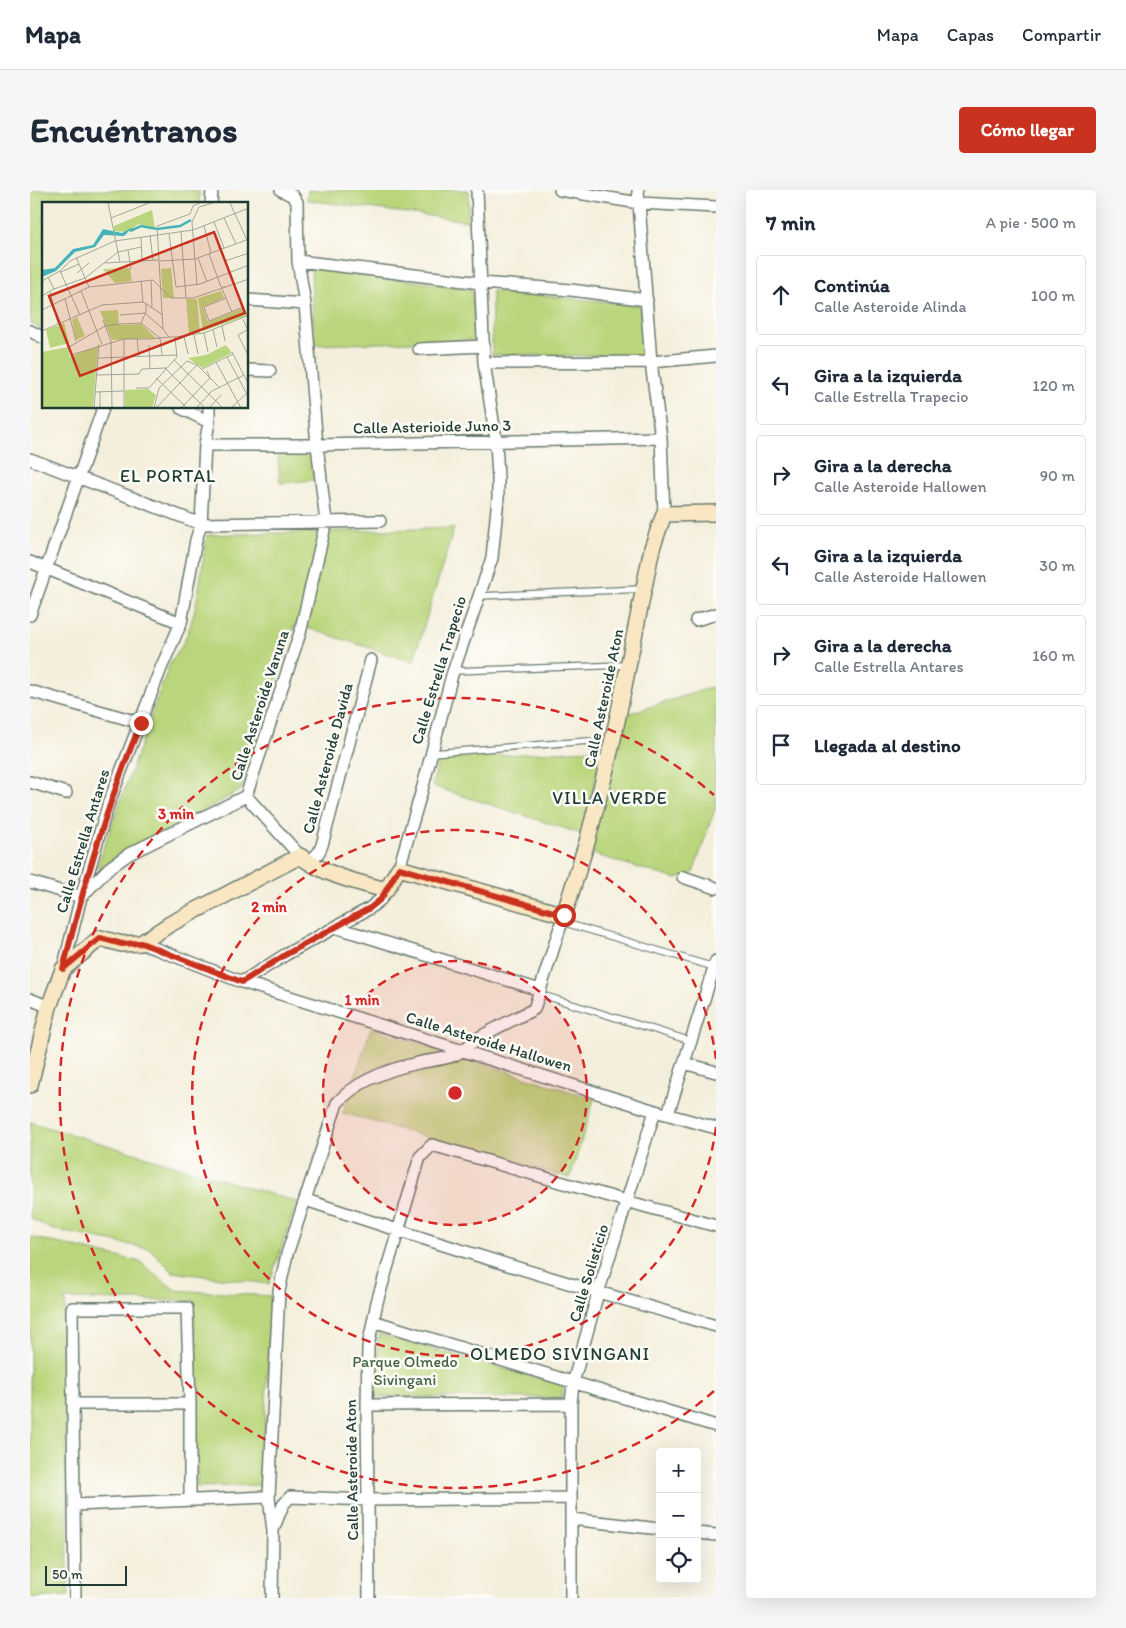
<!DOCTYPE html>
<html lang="es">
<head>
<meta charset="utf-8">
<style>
  :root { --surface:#fff; --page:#f6f6f7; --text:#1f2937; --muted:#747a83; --line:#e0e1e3; --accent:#c8321e }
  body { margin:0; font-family:Itim,sans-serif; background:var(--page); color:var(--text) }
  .controls { position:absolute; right:15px; bottom:15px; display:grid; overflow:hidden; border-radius:5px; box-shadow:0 5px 20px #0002 }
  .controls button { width:45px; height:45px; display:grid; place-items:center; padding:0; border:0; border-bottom:1px solid var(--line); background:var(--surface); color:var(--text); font:25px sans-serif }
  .scale { position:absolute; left:15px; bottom:12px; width:82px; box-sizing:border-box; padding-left:5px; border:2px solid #1f3d34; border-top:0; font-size:14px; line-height:18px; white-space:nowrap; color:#1f3d34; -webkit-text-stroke:4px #fdfcf7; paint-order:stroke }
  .stop { position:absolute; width:15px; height:15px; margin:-11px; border:4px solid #c8321e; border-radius:50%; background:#fff }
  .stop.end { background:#c8321e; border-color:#fff; box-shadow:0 1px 5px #0008 }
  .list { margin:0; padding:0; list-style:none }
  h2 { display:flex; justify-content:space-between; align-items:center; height:65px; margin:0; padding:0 20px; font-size:21px }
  h2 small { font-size:16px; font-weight:400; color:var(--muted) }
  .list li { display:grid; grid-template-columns:32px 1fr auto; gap:15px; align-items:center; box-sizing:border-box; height:80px; margin:0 10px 10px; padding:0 10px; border:1px solid var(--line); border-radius:5px }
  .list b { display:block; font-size:19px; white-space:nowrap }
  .list p { margin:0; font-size:16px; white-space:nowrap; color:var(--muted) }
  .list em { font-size:16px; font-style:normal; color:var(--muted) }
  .icon { flex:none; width:28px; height:28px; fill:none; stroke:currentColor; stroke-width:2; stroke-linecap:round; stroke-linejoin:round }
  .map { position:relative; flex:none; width:686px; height:1408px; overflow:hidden; border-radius:5px }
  header { display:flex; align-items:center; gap:30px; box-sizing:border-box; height:70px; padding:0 25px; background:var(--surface); border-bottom:1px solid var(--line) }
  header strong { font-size:24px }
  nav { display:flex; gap:28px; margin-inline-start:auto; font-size:18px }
  .intro { display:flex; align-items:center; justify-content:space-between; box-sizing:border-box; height:120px; padding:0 30px }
  h1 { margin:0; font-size:35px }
  .button { padding:12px 22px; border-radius:5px; background:var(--accent); color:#fff; font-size:18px; font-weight:700 }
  main { display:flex; gap:30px; padding:0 30px }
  aside { flex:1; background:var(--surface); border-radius:5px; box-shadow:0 5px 20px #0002 }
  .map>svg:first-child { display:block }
</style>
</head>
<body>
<header>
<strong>Mapa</strong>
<nav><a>Mapa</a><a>Capas</a><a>Compartir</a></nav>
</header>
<div class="intro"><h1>Encuéntranos</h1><a class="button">Cómo llegar</a></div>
<main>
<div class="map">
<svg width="686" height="1408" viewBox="0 0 686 1408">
  <rect width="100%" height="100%" fill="#fdfcf7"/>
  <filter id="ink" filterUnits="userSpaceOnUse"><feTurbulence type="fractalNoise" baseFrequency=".02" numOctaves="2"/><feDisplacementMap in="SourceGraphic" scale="10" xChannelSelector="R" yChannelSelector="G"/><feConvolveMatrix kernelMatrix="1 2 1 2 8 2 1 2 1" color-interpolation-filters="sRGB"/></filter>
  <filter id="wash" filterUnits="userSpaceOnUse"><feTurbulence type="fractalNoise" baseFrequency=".0096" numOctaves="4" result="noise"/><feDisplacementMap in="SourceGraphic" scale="20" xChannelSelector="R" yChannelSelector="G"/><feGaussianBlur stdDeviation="1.12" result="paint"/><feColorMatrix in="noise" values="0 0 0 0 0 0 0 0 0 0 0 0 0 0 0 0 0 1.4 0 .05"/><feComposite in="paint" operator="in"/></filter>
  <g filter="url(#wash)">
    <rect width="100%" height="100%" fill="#f4efdc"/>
    <path fill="#bad67c" stroke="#6c8a58" d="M0 0H169V14H14V140L0 133Z
      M278 0H439L438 31 277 10Z
      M281 77 442 99 445 150 284 155Z
      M462 101 610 115 614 166 462 165Z
      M282 262 284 290 250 293 248 264Z
      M424 338 383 472 265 434 211 600 66 679 140 473C168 442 170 385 177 345Z
      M686 496V616L663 683 646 689 560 663 594 525Z
      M573 559 552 644 402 596 409 569Z
      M341 838 564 909 540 988 313 923Z
      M0 932 267 1012 239 1094 143 1082 120 1059 21 1039 0 1028Z
      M0 1047 110 1072 145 1100 241 1106 232 1295 167 1297 164 1111 35 1109 38 1406 0 1408Z
      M349 1144 533 1195 532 1208 344 1207Z"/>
  </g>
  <g filter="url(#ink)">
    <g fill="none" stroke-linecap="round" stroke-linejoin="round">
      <g stroke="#6a7b6f" stroke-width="8">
        <path id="lane" d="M449 406 612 399
          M423 481 597 475
          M402 563 558 551 574 576
          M532 732 684 777
          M509 804 661 851"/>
      </g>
      <g stroke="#6a7b6f" stroke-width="14">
        <path id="street" d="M530 0 609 13 686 17
          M608 0 621 172 631 248 634 324
          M181 14 182 0
          M268 71 451 93 541 100 617 110
          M218 110 275 114
          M0 141 14 148
          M389 159 454 156
          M454 173 621 172 686 166
          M218 180 240 181
          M151 218 179 232
          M175 255H287L631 248
          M0 269 171 334 350 331
          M0 372 151 433
          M0 425 73 218
          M666 430 686 424
          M0 501 111 533
          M0 592 36 603
          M216 606 270 666
          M279 673 289 662 292 655 341 470
          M369 678 392 600 422 485 462 368 468 308V288L466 250 454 173 447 0
          M653 687 686 698
          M0 692 51 707
          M51 707 79 678 99 664 216 606 270 443 296 332 287 255 275 114 268 71 267 12 263 6 251 0
          M305 737 510 800
          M111 753 212 792 625 921 686 938
          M33 779 51 707 78 615 131 478 151 433 166 350 171 334 175 255 179 232V218
          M212 792 255 765 340 718 351 709 356 700
          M0 809 19 817
          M654 873 686 882
          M638 924 686 771
          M276 1010C412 1056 548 1097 686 1136
          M343 1131 686 1236
          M43 1214H160
          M337 1215 541 1214
          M44 1315 239 1307
          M541 1329 630 1339
          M244 1337 253 1315 260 1307 339 1310 541 1308
          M667 1343 686 1345
          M45 1408 42 1118H157L160 1214V1310
          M242 1408 243 1341 239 1307 249 1101 257 1064 307 913C327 891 360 879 388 873 401 870 413 870 425 865 433 861 440 854 447 849 465 838 485 829 504 819L534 725
          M339 1408 337 1215 338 1157 347 1112 390 967 402 955 596 1011 686 1036
          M541 1408V1214L543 1193 568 1103 625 921"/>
      </g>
      <g stroke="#6a7b6f" stroke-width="18">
        <path id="secondary" d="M0 895 19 817 33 779 70 748 92 754 111 753 140 734 270 666C295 685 326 692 356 700L369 678 534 725 557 652 575 583 587 531 622 358 634 324 686 323"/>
      </g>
      <use href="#lane" stroke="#fff" stroke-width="5.5"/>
      <use href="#street" stroke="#fff" stroke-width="11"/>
      <use href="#secondary" stroke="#f9e7c3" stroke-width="15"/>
    </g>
  </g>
  <g fill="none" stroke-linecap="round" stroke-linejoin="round" filter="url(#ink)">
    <path stroke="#c8321e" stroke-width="6" d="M111 533C77 613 54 695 33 779L70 748 92 754 111 753 212 792 255 765 340 718 351 709 369 678 534 725"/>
  </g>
  <circle cx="425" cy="903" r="132" fill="#d62828" fill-opacity=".12"/>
  <g fill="none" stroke="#d62828" stroke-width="2.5" stroke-dasharray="9 6">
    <circle cx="425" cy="903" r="132"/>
    <path d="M686 937A263 263 0 1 1 686 869"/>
    <path d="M684 1201A395 395 0 1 1 684 605"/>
  </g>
  <g text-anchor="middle" stroke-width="5" stroke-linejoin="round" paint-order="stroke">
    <g font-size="16" fill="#1f3d34" stroke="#fdfcf7">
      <text transform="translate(402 236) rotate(-1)" y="6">Calle Asterioide Juno 3</text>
      <text transform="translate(408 480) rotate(-73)" y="6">Calle Estrella Trapecio</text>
      <text transform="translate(573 508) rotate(-78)" y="6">Calle Asteroide Aton</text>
      <text transform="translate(229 515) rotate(-72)" y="6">Calle Asteroide Varuna</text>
      <text transform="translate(297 568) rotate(-75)" y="6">Calle Asteroide Davida</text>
      <text transform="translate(52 651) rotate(-73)" y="6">Calle Estrella Antares</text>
      <text transform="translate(459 851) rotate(17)" y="6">Calle Asteroide Hallowen</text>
      <text transform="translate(558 1083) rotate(-73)" y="6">Calle Solisticio</text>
      <text transform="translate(321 1280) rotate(-91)" y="6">Calle Asteroide Aton</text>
    </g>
    <g font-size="16" fill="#466346" stroke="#fdfcf7">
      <text x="375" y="1177">Parque Olmedo<tspan x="375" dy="18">Sivingani</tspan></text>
    </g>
    <g font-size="18" letter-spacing="1" fill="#1f3d34" stroke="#fdfcf7">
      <text x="138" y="292">EL PORTAL</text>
      <text x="580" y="614">VILLA VERDE</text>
      <text x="530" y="1170">OLMEDO SIVINGANI</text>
    </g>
  </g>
  <g transform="translate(12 12)">
    <rect width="206" height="206" fill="#f4efdc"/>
    <path d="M110 8 113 26 97 22 84 30 72 29V24ZM88 66 90 79 73 81 61 67ZM129 66 132 96H121L119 67ZM179 89 182 96 161 105 166 120 201 106 204 114 161 129 156 96ZM144 97H155L158 131 147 132ZM76 108 77 123 99 122 114 136 70 138 58 109ZM35 115 43 134 34 138 30 118ZM22 121 27 141 8 146 4 128ZM184 143 190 151 160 166 146 156 164 153ZM56 144 51 206H0V150L26 145 28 155ZM106 187 114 193 110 206H83V188Z" fill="#bad67c"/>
    <path d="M91 25 82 34 62 33 53 45 33 50 14 69 0 75V68L13 66 31 47 51 43 61 27 80 31Z" fill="#44b4bb"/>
    <path fill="none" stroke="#44b4bb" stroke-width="2.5" d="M88 29 99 24 115 27 138 24 149 18"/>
    <path fill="none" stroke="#9fa899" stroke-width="1" d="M66 1 78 60M188 1 205 38M69 16 107 1M182 16 194 42M172 20 182 46M162 24 169 51M139 30 144 96M127 32 134 85 158 82 207 63M108 33 111 58M99 35 100 59M179 47 205 114M86 48 89 67M167 52 179 85H183M34 55 47 85M156 56 165 80M118 59 153 57 207 37M183 59 207 51M63 61 117 58M18 69 38 113M19 70 37 62M35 71 47 61M109 78 110 105M0 79 18 69 28 59 73 39 151 28 207 6M99 79 101 100M155 83 150 20 157 5 171 1M12 87 43 76 76 50 99 45M180 87 190 110M39 89 60 142M8 90 16 122M0 94 12 87 6 75M184 96 162 105 167 119 201 105M23 97 34 139M0 108 47 85 111 78 129 96H151L207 77M104 112 121 127M78 113 104 111M201 117 207 131M61 118 69 139 70 206M99 121 104 110V101M180 124 183 139M207 127 196 133 207 155M171 128 175 145M0 129 60 103 101 100 121 113M162 131 166 150M152 133 156 152M142 134 146 152M127 135 121 127 115 24 148 12 151 4 158 1M118 136 99 121 78 122 63 124 27 145 29 153 82 137H106L118 136 128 135H133L162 131 207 113M118 136 120 153M82 137V206M95 137 97 155M107 143 108 167M190 150 207 183M185 155 207 196M56 156 135 153M132 158 181 206M174 160 199 206M123 166 163 206M160 167 191 152M54 173 97 172 100 167 124 166M114 176 145 206M94 186H107L135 155 133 135M58 189V206M53 190 82 189M52 206 57 142M112 206 117 186 145 159 155 163 177 185M114 206 155 163M139 206 168 176 165 169M154 206 170 189 202 173M167 206 179 193M189 206 207 189"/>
    <path fill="#c8321e" fill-opacity="0.15" stroke="#c8321e" stroke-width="2.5" d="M172 30 203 111 38 174 7 94Z"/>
    <rect width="206" height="206" fill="none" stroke="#1f3d34" stroke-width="2.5"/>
  </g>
  <circle cx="425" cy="903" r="8" fill="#d62828" stroke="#fdfcf7" stroke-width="2.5"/>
  <g font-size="15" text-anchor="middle" font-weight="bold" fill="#d62828" stroke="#fdfcf7" stroke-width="5" stroke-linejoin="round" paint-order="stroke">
    <text x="146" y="629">3 min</text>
    <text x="239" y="722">2 min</text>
    <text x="332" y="815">1 min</text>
  </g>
</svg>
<div class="controls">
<button>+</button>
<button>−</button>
<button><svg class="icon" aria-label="locate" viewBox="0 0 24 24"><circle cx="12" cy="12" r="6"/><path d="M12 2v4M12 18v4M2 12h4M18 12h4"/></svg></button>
</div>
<div class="scale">50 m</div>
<div class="stop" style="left:534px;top:725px"></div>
<div class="stop end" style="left:111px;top:533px"></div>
</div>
<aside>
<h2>7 min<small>A pie · 500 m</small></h2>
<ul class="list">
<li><svg class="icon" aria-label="ahead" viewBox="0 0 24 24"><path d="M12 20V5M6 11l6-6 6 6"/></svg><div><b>Continúa</b><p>Calle Asteroide Alinda</p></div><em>100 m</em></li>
<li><svg class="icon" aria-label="left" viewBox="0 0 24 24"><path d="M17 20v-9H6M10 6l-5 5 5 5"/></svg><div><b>Gira a la izquierda</b><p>Calle Estrella Trapecio</p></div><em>120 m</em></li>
<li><svg class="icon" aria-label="right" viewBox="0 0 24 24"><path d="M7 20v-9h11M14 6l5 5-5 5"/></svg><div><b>Gira a la derecha</b><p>Calle Asteroide Hallowen</p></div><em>90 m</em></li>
<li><svg class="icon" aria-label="left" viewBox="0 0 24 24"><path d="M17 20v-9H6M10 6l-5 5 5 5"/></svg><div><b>Gira a la izquierda</b><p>Calle Asteroide Hallowen</p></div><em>30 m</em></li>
<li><svg class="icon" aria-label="right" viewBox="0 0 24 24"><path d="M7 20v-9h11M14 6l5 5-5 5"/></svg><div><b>Gira a la derecha</b><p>Calle Estrella Antares</p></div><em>160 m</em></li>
<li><svg class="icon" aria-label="arrive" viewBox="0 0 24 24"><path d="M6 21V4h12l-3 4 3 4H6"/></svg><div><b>Llegada al destino</b></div></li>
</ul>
</aside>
</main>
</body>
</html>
